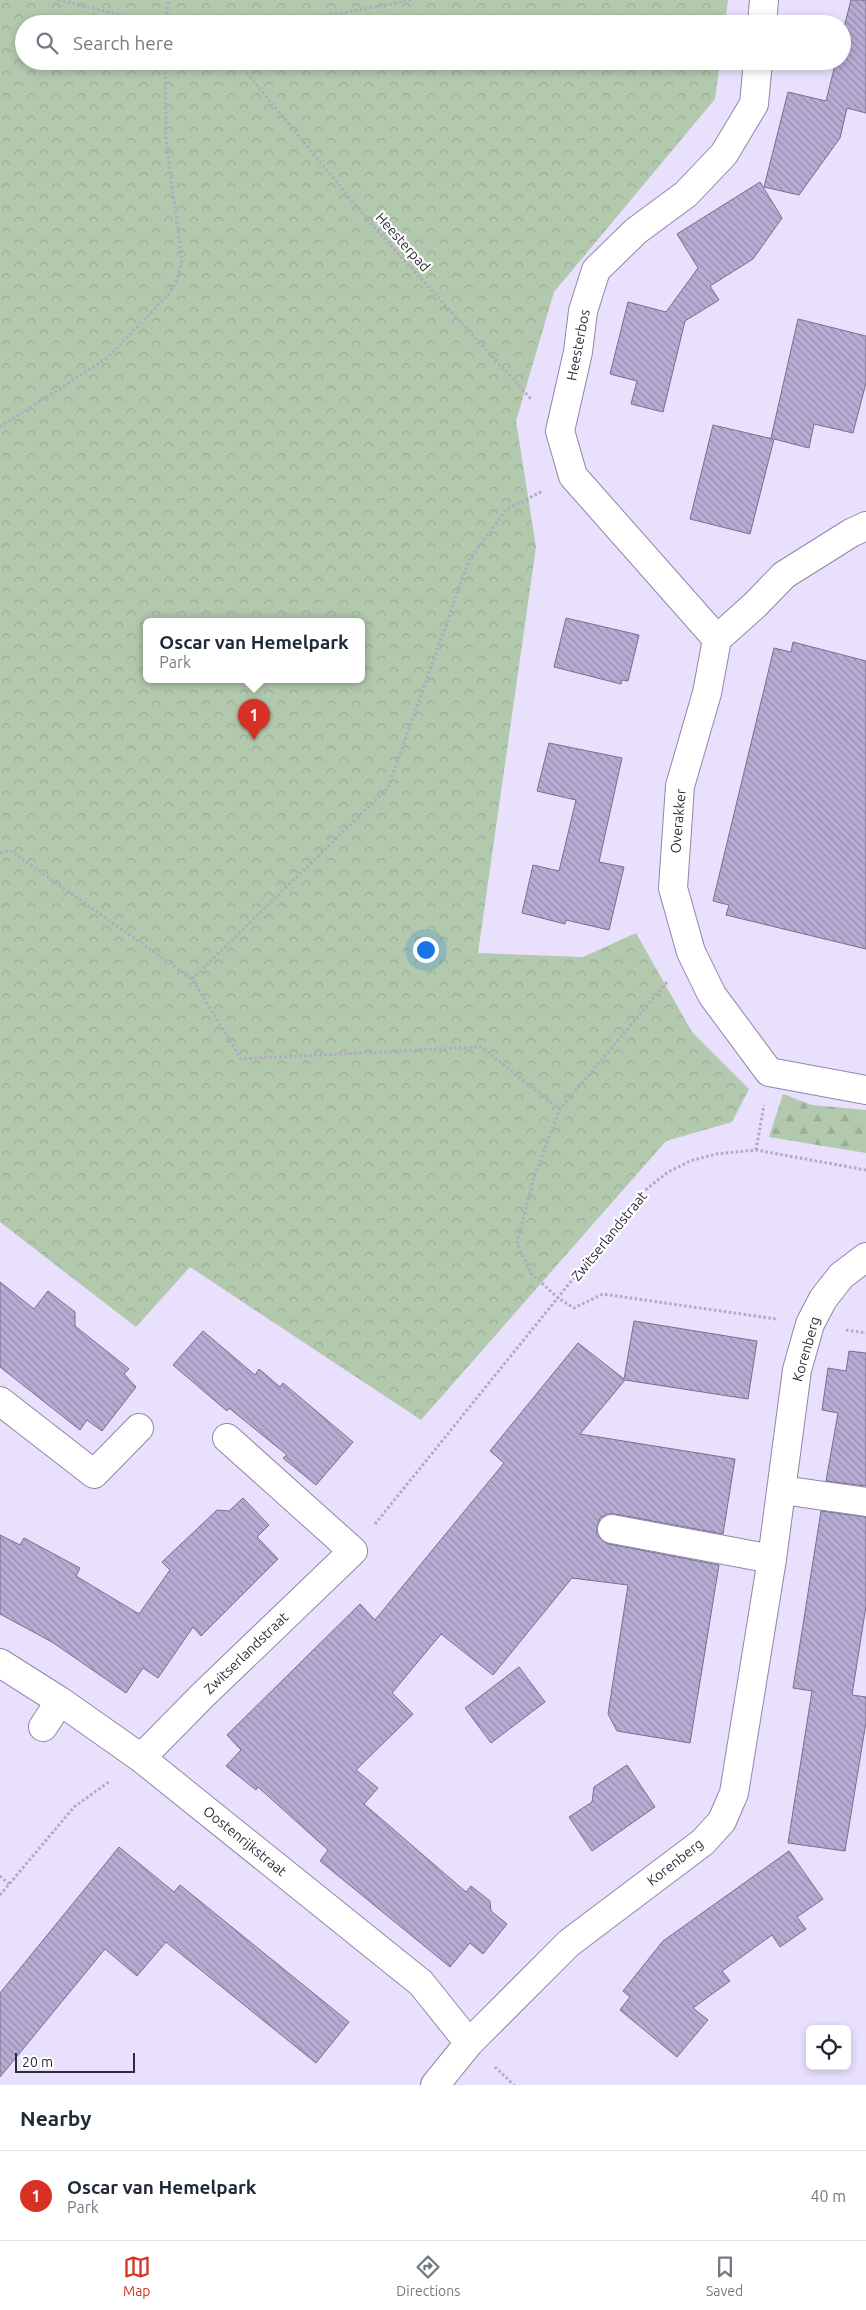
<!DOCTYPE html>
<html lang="en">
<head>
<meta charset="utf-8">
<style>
  :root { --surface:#fff; --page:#f6f6f7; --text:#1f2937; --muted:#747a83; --line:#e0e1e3; --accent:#d93025 }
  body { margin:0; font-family:Ubuntu,sans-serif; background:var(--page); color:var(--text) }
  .controls { position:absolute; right:15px; bottom:15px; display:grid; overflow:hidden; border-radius:8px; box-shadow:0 2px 8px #0003 }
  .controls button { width:45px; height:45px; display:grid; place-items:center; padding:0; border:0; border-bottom:1px solid var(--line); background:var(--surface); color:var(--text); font:25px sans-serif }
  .scale { position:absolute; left:15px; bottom:12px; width:120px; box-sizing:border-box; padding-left:5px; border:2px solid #302d3a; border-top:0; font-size:14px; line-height:18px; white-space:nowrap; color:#302d3a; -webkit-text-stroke:4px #fff; paint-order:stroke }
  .you { position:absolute; left:425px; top:949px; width:18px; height:18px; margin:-12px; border:4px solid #fff; border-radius:50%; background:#1a73e8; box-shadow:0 0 0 8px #1a73e833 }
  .badge { display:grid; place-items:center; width:32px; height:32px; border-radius:50%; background:var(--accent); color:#fff; font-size:16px; font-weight:700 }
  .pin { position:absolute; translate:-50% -41px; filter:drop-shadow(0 1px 2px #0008) }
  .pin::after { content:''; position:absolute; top:26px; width:18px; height:15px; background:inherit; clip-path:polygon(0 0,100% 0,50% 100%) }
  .popup { position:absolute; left:143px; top:618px; width:222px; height:65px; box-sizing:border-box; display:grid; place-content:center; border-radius:8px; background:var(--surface); filter:drop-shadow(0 1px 4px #0005); font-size:16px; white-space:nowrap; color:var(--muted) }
  .popup b { font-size:19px; color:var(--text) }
  .popup::after { content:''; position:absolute; left:50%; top:100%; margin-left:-10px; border:10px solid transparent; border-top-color:var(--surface) }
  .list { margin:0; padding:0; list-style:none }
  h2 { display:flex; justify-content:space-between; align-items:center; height:65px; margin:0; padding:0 20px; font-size:21px }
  h2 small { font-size:16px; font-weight:400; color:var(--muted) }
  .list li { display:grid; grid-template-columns:32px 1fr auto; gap:15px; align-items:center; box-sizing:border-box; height:90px; padding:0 20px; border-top:1px solid var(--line) }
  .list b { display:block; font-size:19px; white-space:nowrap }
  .list p { margin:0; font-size:16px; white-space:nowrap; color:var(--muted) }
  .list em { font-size:16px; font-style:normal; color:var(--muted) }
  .icon { flex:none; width:28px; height:28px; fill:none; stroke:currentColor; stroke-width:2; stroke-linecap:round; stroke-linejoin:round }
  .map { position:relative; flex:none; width:866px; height:2085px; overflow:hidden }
  .search { position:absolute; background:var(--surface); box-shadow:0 2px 8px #0003; left:15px; right:15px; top:15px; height:55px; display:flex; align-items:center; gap:12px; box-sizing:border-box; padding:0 18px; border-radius:28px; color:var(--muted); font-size:19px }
  .sheet { height:155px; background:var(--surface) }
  nav { display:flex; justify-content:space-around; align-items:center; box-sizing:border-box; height:70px; border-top:1px solid var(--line); background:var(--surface); font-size:14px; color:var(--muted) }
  nav a { display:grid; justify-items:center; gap:2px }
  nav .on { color:var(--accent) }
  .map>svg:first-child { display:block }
</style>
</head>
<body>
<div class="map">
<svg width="866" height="2085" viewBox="0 0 866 2085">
  <defs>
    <pattern id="forest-firs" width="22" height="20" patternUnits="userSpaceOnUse" patternTransform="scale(1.25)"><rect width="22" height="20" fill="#b2c9ae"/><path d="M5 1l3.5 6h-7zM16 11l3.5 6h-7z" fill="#99ad96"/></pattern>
    <pattern id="park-crowns" width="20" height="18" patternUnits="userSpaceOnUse" patternTransform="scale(1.25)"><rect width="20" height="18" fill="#b2c9ae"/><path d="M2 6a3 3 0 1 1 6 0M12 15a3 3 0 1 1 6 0" fill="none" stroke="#99ad96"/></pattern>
    <pattern id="building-back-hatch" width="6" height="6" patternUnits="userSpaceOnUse" patternTransform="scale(1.25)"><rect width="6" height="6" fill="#b7acd4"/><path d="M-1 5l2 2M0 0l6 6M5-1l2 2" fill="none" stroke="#958cad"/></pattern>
  </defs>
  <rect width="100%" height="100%" fill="#e8e0fd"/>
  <path fill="url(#forest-firs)" d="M783 1094 812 1105 866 1110V1153L769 1137Z"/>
  <path fill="url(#park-crowns)" fill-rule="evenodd" d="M0 0H728L725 24H24V61H720L715 99 554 292 516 421 536 547 478 953 583 957 636 933 692 1032 749 1089 732 1122 666 1141 421 1420 190 1267 136 1327 0 1222ZM146 621H362V679H146Z"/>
  <path fill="url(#building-back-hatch)" stroke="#786f8f" d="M851 0H866V113L847 108 840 138 799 195 764 187 788 92 826 101 836 61H842V35Z
    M760 182 782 218 753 259 710 286 719 300 685 321 663 412 631 404 637 381 610 374 628 302 666 312 698 268 677 234Z
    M798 319 866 336V383L853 433 814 424 809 448 774 439 750 534 690 519 713 425 773 439 771 438Z
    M566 618 639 635 628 681 622 680 621 684 554 667Z
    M793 642 866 661V949L726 915 729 905 713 901 774 648 791 652Z
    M549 743 622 758 599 862 624 867 609 930 566 920 565 924 522 913 533 865 559 871 576 800 537 791Z
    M0 1282 34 1309 48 1291 75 1312V1326L129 1369 124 1374 136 1387 102 1431 87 1420 80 1430 0 1367Z
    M634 1321 757 1341 748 1399 625 1380 580 1434 735 1459 723 1534 615 1514H607L600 1518 597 1527V1535L602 1540 609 1544 719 1565 690 1743 617 1731 608 1714 628 1585 572 1578 493 1675 441 1634 392 1693 413 1714 356 1770 378 1788 364 1804 466 1892 471 1886 490 1901 491 1911 507 1924 483 1954 470 1943 450 1967 320 1861 328 1850 258 1787 256 1790 226 1766 241 1750 227 1735 360 1604 375 1620 504 1463 490 1451 578 1343 624 1379Z
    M203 1331 255 1375 259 1369 280 1387 283 1383 353 1442 316 1485 283 1458 287 1455 229 1408 227 1411 173 1365Z
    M849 1351 866 1353V1486L826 1481 838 1413 822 1410 828 1368 846 1371Z
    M243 1498 269 1525 257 1537 278 1559 201 1636 193 1627 158 1678 143 1668 126 1693 52 1642 0 1614V1535L20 1545 24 1538 80 1568 76 1576 139 1614 170 1570 162 1562 217 1510 229 1511Z
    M821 1511 866 1517V1606L852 1695 866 1697V1722L845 1851 788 1843 812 1691 793 1688Z
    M519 1667 545 1702 491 1743 465 1708Z
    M627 1765 655 1807 592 1851 569 1817 592 1802 594 1787Z
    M119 1847 174 1892 180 1885 349 2022 316 2063 166 1942 137 1976 105 1949 0 2077V1993Z
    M789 1851 823 1899 797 1917 806 1929 780 1947 772 1935 722 1971 730 1981 693 2008 708 2020 677 2057 620 2010 630 1997 623 1991 663 1941Z"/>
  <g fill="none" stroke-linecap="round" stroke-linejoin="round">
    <g stroke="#9087a8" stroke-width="30">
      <path id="minor" d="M762 24 764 0
        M866 526 851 533 784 575 755 605 717 639 707 693 680 786 673 888 691 952 712 995 769 1072 866 1090
        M717 639 573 476 560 431 578 352 583 311 596 270 636 231 686 194 724 154 754 104 758 61
        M0 1401 94 1474 139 1428
        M782 1490 866 1502
        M612 1529 772 1559
        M0 1663 60 1701 141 1758 421 1983 469 2043
        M43 1727 60 1701
        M141 1758 203 1695 353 1551 227 1438
        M435 2085 469 2043 569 1943 703 1842 722 1821 734 1793 772 1559 797 1370 810 1324 823 1299 841 1276 866 1257"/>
    </g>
    <path stroke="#b0aac2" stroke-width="3" stroke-dasharray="2.5 2.5" stroke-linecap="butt" d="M58 0 161 24
      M164 24 169 0
      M281 24 412 0
      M237 61 372 225 531 399
      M0 427 107 358 168 295 177 280 182 261 166 139 165 61
      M0 853 11 851 192 979 241 1059 481 1047 559 1109
      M192 979 388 788 469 560 507 509 543 491
      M667 982 560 1109 534 1177 517 1243 531 1273 558 1298 574 1308 603 1294 776 1319
      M756 1150 764 1105
      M846 1330 866 1333
      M375 1524 644 1191 668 1172 690 1161 716 1154 756 1150 866 1170
      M0 1876 9 1884
      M0 1895 74 1807 110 1781
      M495 2067 514 2085"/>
    <use href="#minor" stroke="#fff" stroke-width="28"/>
  </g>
  <g text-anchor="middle" stroke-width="4.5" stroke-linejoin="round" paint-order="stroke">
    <g font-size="14" fill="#302d3a" stroke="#fff">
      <text transform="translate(403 242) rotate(48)" y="5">Heesterpad</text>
      <text transform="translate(578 345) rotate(-79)" y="5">Heesterbos</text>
      <text transform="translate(678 821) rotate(-85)" y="5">Overakker</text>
      <text transform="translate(609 1236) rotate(-51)" y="5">Zwitserlandstraat</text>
      <text transform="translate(806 1349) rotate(-74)" y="5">Korenberg</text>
      <text transform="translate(246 1653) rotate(-44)" y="5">Zwitserlandstraat</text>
      <text transform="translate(245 1841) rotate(39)" y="5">Oostenrijkstraat</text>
      <text transform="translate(675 1862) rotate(-38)" y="5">Korenberg</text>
    </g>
  </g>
</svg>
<div class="controls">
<button><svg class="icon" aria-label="locate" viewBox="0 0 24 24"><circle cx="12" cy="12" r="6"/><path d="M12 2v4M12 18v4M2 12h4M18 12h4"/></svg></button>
</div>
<div class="scale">20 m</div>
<div class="you"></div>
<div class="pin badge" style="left:254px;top:740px">1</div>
<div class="popup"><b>Oscar van Hemelpark</b>Park</div>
<div class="search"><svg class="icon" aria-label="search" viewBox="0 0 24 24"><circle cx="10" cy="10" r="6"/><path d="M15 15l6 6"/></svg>Search here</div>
</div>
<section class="sheet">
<h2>Nearby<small></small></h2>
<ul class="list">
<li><span class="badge">1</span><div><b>Oscar van Hemelpark</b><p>Park</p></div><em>40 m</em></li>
</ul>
</section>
<nav>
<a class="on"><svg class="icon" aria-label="map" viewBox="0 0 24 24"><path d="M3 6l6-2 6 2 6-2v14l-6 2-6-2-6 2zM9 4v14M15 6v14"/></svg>Map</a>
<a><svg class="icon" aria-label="directions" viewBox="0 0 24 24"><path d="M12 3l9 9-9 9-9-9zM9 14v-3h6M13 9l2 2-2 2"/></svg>Directions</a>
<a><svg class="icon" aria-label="saved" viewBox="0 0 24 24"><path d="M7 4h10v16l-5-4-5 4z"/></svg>Saved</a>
</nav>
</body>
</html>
